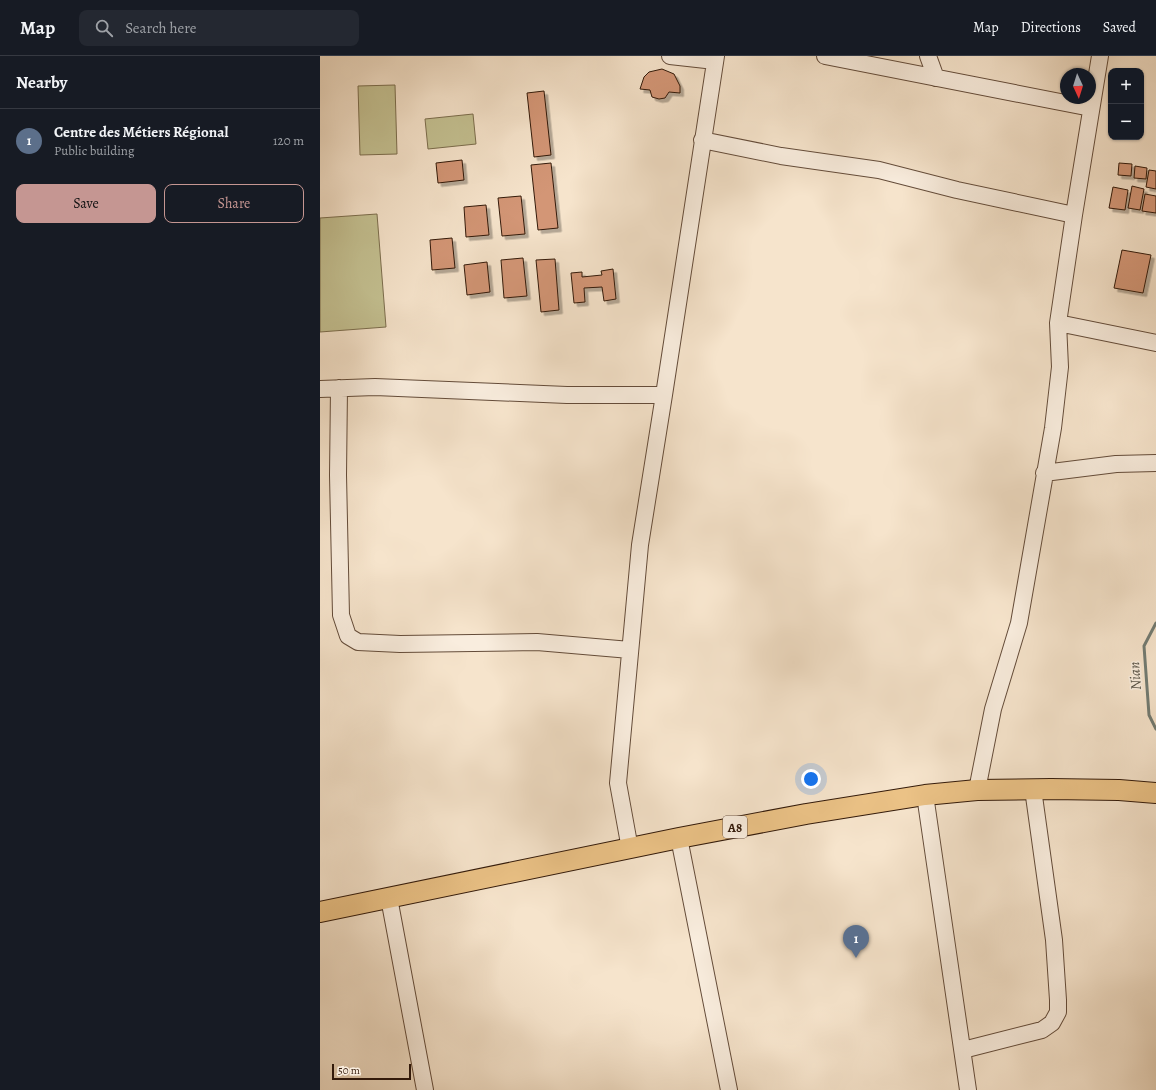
<!DOCTYPE html>
<html lang="en">
<head>
<meta charset="utf-8">
<style>
  :root { --surface:#171b24; --page:#242831; --text:#f1f3f6; --muted:#9ea1a6; --line:#363941; --accent:#c59692 }
  body { margin:0; font-family:Alegreya,serif; background:var(--page); color:var(--text) }
  .controls { position:absolute; right:12px; top:12px; display:grid; overflow:hidden; border-radius:8px; box-shadow:0 1px 3px #0004 }
  .controls button { width:36px; height:36px; display:grid; place-items:center; padding:0; border:0; border-bottom:1px solid var(--line); background:var(--surface); color:var(--text); font:20px sans-serif }
  .compass { position:absolute; left:740px; top:12px; width:36px; height:36px; border-radius:50%; background:var(--surface); box-shadow:0 1px 3px #0004; rotate:176deg }
  .scale { position:absolute; left:12px; bottom:10px; width:79px; box-sizing:border-box; padding-left:4px; border:2px solid #331a0a; border-top:0; font-size:11px; line-height:14px; white-space:nowrap; color:#331a0a; -webkit-text-stroke:3px #f9edde; paint-order:stroke }
  .you { position:absolute; left:491px; top:723px; width:14px; height:14px; margin:-10px; border:3px solid #fff; border-radius:50%; background:#1a73e8; box-shadow:0 0 0 6px #1a73e833 }
  .badge { display:grid; place-items:center; width:26px; height:26px; border-radius:50%; background:var(--accent); color:#fff; font-size:13px; font-weight:700 }
  .pin { position:absolute; translate:-50% -33px; filter:drop-shadow(0 1px 2px #0008) }
  .pin::after { content:''; position:absolute; top:21px; width:14px; height:12px; background:inherit; clip-path:polygon(0 0,100% 0,50% 100%) }
  .list { margin:0; padding:0; list-style:none }
  h2 { display:flex; justify-content:space-between; align-items:center; height:52px; margin:0; padding:0 16px; font-size:17px }
  h2 small { font-size:13px; font-weight:400; color:var(--muted) }
  .list li { display:grid; grid-template-columns:26px 1fr auto; gap:12px; align-items:center; box-sizing:border-box; height:64px; padding:0 16px; border-top:1px solid var(--line) }
  .list b { display:block; font-size:15px; white-space:nowrap }
  .list p { margin:0; font-size:13px; white-space:nowrap; color:var(--muted) }
  .list em { font-size:13px; font-style:normal; color:var(--muted) }
  .actions { display:flex; gap:8px; padding:12px 16px }
  .actions a { flex:1; padding:9px 0; border:1px solid var(--accent); border-radius:8px; text-align:center; font-size:14px; color:var(--accent) }
  .actions .main { background:var(--accent); color:#111 }
  .icon { flex:none; width:22px; height:22px; fill:none; stroke:currentColor; stroke-width:2; stroke-linecap:round; stroke-linejoin:round }
  .map { position:relative; flex:none; width:836px; height:1034px; overflow:hidden }
  header { display:flex; align-items:center; gap:24px; box-sizing:border-box; height:56px; padding:0 20px; background:var(--surface); border-bottom:1px solid var(--line) }
  header strong { font-size:19px }
  nav { display:flex; gap:22px; margin-inline-start:auto; font-size:14px }
  .search { width:280px; height:36px; background:var(--page); display:flex; align-items:center; gap:10px; box-sizing:border-box; padding:0 14px; border-radius:8px; color:var(--muted); font-size:15px }
  main { display:flex }
  aside { flex:1; background:var(--surface) }
  .map>svg:first-child { display:block }
</style>
</head>
<body>
<header>
<strong>Map</strong>
<div class="search"><svg class="icon" aria-label="search" viewBox="0 0 24 24"><circle cx="10" cy="10" r="6"/><path d="M15 15l6 6"/></svg>Search here</div>
<nav><a>Map</a><a>Directions</a><a>Saved</a></nav>
</header>
<main>
<aside>
<h2>Nearby<small></small></h2>
<ul class="list">
<li><span class="badge" style="background:#5c6f8a">1</span><div><b>Centre des Métiers Régional</b><p>Public building</p></div><em>120 m</em></li>
</ul>
<div class="actions"><a class="main">Save</a><a>Share</a></div>
</aside>
<div class="map">
<svg width="836" height="1034" viewBox="0 0 836 1034">
  <defs>
    <filter id="shadow"><feDropShadow dx="3.5" dy="3.5" stdDeviation="0" flood-color="#0004"/></filter>
  </defs>
  <rect width="100%" height="100%" fill="#f6e4cc"/>
  <filter id="stains"><feTurbulence type="fractalNoise" baseFrequency=".005" numOctaves="4"/><feColorMatrix values="0 0 0 0 .2 0 0 0 0 .09 0 0 0 0 .02 0 0 0 .5 -.17"/></filter>
  <radialGradient id="worn" r=".72"><stop offset=".6" stop-color="#630" stop-opacity="0"/><stop offset="1" stop-color="#630" stop-opacity=".3"/></radialGradient>
  <path fill="#c4c192" stroke="#7c6e4e" d="M75 29 77 98 40 99 38 30Z
    M153 58 156 88 108 93 105 63Z
    M57 158 66 271 0 276V162Z"/>
  <g fill="none" stroke-linecap="round" stroke-linejoin="round">
    <path stroke="#737c73" stroke-width="3" d="M836 567 824 590 829 659 836 673"/>
  </g>
  <path fill="#d39676" stroke="#331a0a" filter="url(#shadow)" d="M342 13 354 18 360 30V37L349 36 345 42 339 43 332 41 330 34 320 33 324 21 329 16Z
    M224 35 231 99 214 101 207 37Z
    M142 104 144 124 118 127 116 107Z
    M231 107 238 172 218 174 211 109Z
    M799 107 812 108 811 120 798 119Z
    M815 110 827 112 826 123 814 122Z
    M829 114 836 115V133L826 131Z
    M812 130 824 133 820 154 808 152Z
    M793 131 808 134 805 154 789 152Z
    M825 138 836 140V157L822 155Z
    M201 140 205 178 182 180 178 142Z
    M166 149 169 179 146 181 144 151Z
    M132 182 135 212 112 214 110 184Z
    M802 194 831 199 823 237 794 232Z
    M203 202 207 240 184 242 181 204Z
    M235 203 239 254 221 256 216 204Z
    M167 206 170 236 147 239 144 209Z
    M293 213 296 243 284 245 282 231 264 232 265 246 254 247 251 217 262 216V221L282 219 281 215Z"/>
  <g fill="none" stroke-linecap="round" stroke-linejoin="round">
    <g stroke="#644c3a" stroke-width="18">
      <path id="minor" d="M350 0 395 5
        M505 0 771 52
        M608 0 616 22
        M382 84 461 100 559 114 637 134 754 159
        M738 267 836 287
        M19 332 18 419 21 559 28 580 38 586 80 588 217 586 310 594
        M0 333 55 331 247 339H344
        M724 417 796 408 836 407
        M657 734 673 653 699 567 733 372 740 311 738 267 754 159 780 0
        M605 739 648 1034
        M359 782 409 1034
        M310 793 298 727 320 489 344 339 396 0
        M69 842 105 1034
        M643 994 722 974 732 967 738 956V944L734 884 713 733"/>
    </g>
    <g stroke="#331a0a" stroke-width="22">
      <path id="major" d="M0 856 359 782 486 758 605 739 657 734 731 733 799 734 836 737"/>
    </g>
    <use href="#minor" stroke="#f9edde" stroke-width="16"/>
    <use href="#major" stroke="#ebc286" stroke-width="20"/>
  </g>
  <g text-anchor="middle" stroke-width="3" stroke-linejoin="round" paint-order="stroke">
    <rect fill="#f9edde" stroke="#6e594a" stroke-width="1" x="403" y="760" width="24" height="22" rx="3"/>
    <g font-size="13" font-weight="bold" fill="#331a0a">
      <text x="415" y="776">A8</text>
    </g>
    <g font-size="15" font-style="italic" fill="#585347" stroke="#f9edde">
      <text transform="translate(815 620) rotate(-94)" y="5">Nian</text>
    </g>
  </g>
  <rect width="100%" height="100%" filter="url(#stains)"/>
  <rect width="100%" height="100%" fill="url(#worn)"/>
</svg>
<div class="controls">
<button>+</button>
<button>−</button>
</div>
<svg class="compass" viewBox="-18 -18 36 36"><path d="M0-13l5 13h-10z" fill="#e53935"/><path d="M0 13l5-13h-10z" fill="#9ea1a6"/></svg>
<div class="scale">50 m</div>
<div class="you"></div>
<div class="pin badge" style="left:536px;top:902px;background:#5c6f8a">1</div>
</div>
</main>
</body>
</html>
